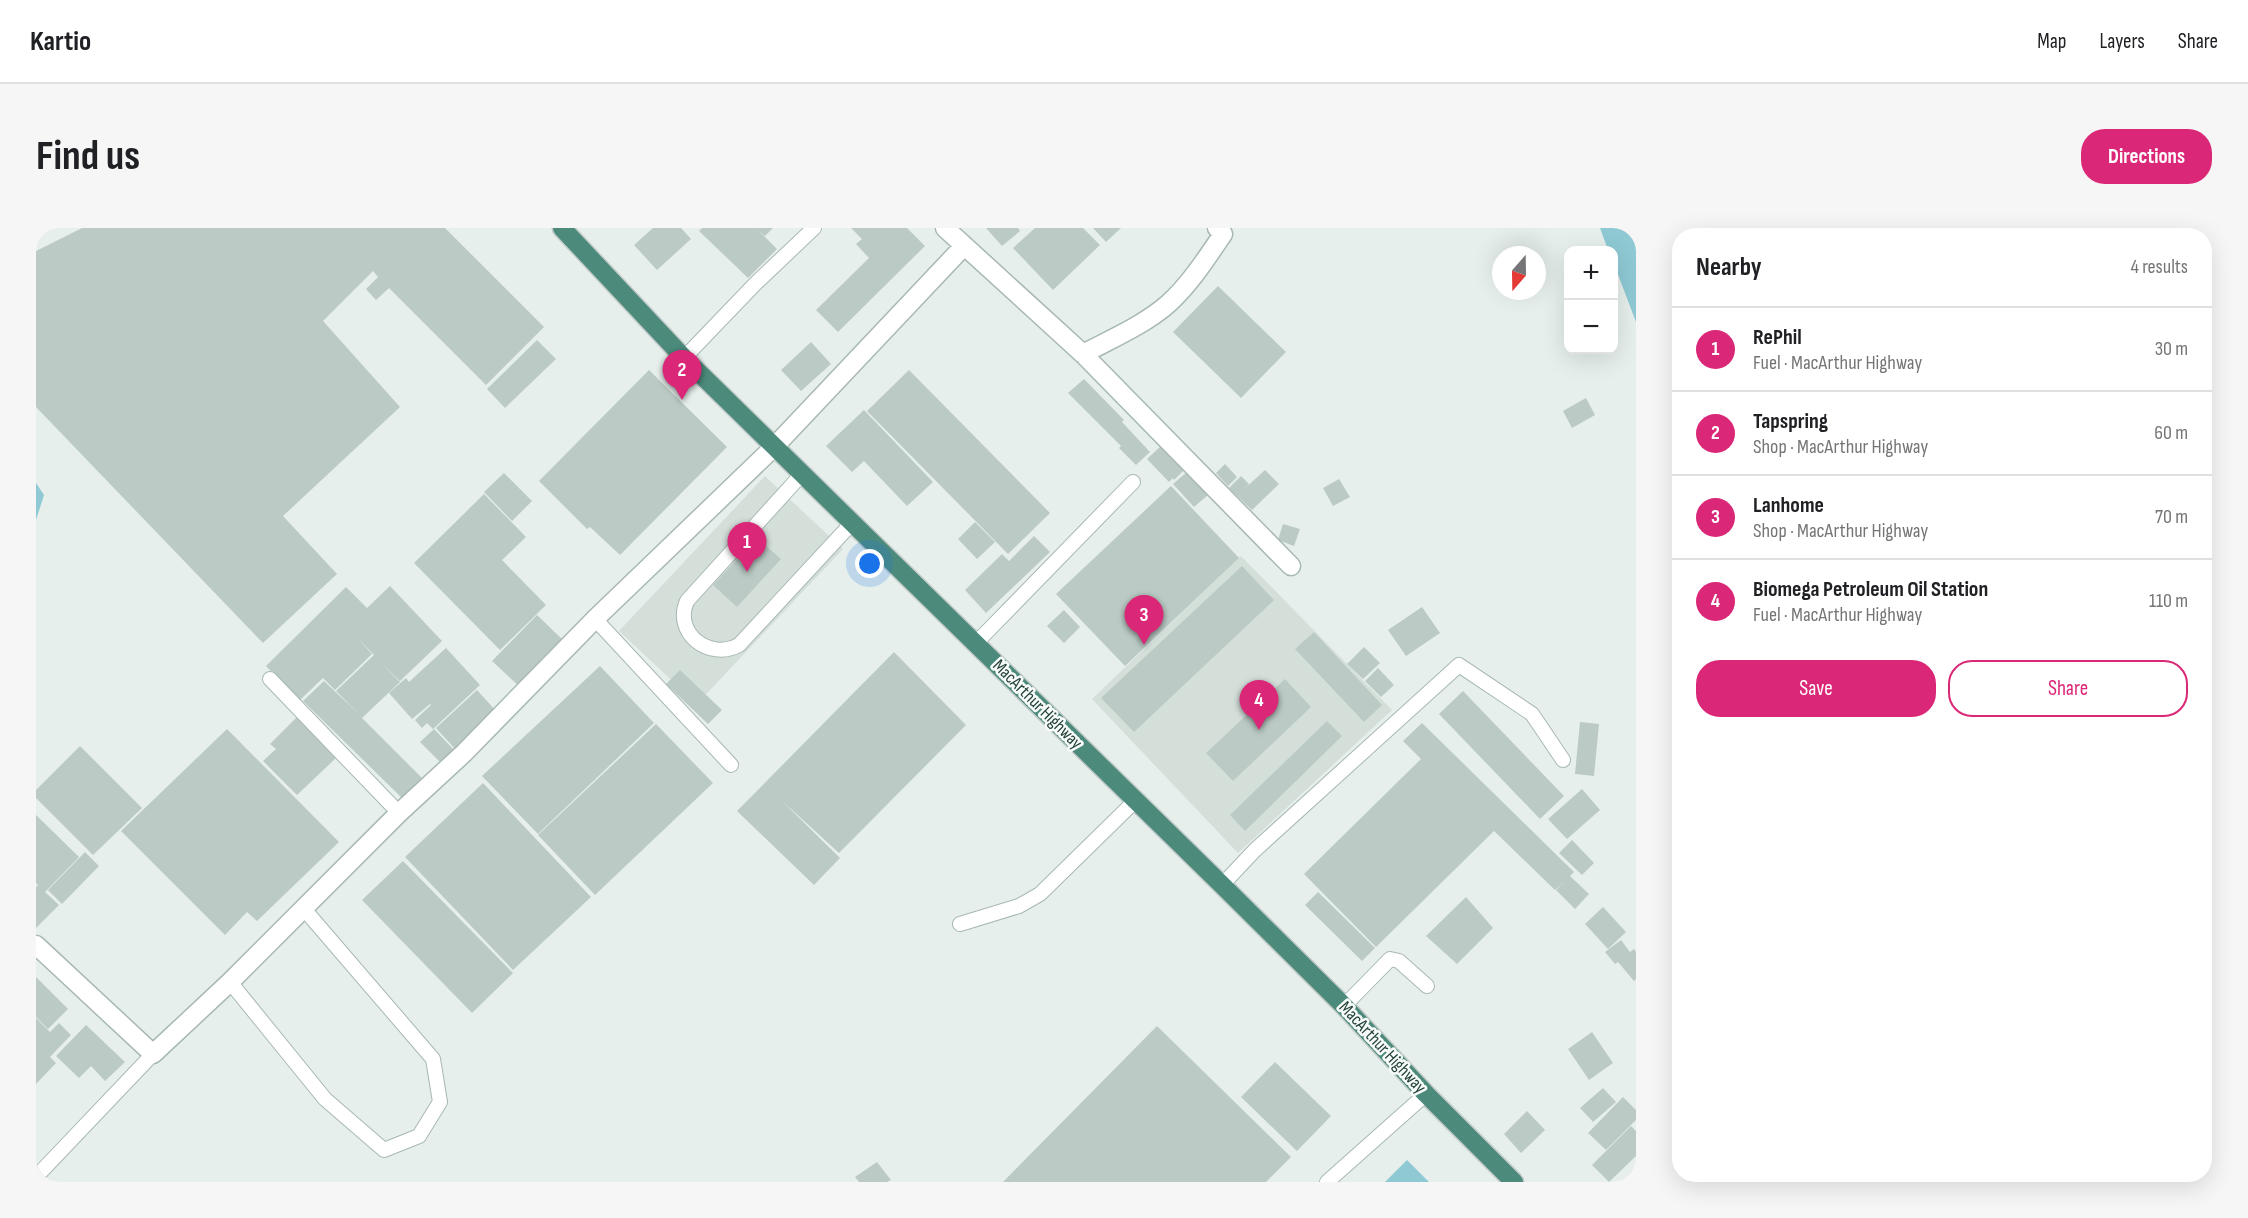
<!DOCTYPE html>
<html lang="en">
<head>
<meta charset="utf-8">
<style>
  :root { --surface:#fff; --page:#f6f6f6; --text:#202124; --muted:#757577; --line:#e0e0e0; --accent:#db2777 }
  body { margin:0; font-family:"Sofia Sans Condensed",sans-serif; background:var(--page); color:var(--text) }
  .controls { position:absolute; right:18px; top:18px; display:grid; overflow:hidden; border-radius:12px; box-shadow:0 6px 24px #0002 }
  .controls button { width:54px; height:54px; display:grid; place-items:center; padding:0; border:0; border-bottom:2px solid var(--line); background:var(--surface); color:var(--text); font:30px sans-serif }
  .compass { position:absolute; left:1456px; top:18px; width:54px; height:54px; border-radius:50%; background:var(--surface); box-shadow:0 6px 24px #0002; rotate:200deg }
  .you { position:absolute; left:834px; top:336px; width:21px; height:21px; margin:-15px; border:4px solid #fff; border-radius:50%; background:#1a73e8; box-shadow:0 0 0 9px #1a73e833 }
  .badge { display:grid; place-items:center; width:39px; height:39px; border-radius:50%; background:var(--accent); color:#fff; font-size:20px; font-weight:700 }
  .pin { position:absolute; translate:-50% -50px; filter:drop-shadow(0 2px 3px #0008) }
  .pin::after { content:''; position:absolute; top:32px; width:21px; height:18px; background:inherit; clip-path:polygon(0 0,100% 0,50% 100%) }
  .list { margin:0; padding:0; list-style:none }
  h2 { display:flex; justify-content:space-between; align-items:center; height:78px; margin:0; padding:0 24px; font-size:26px }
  h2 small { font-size:20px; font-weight:400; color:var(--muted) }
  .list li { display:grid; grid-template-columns:39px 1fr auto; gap:18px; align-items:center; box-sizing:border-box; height:84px; padding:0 24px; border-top:2px solid var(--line) }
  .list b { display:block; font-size:22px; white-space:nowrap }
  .list p { margin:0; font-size:20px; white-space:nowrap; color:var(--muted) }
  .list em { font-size:20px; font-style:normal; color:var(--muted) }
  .actions { display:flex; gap:12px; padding:18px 24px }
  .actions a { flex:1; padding:14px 0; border:2px solid var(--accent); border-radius:24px; text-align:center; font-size:21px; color:var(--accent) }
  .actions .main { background:var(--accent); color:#fff }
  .map { position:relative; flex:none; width:1600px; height:954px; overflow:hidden; border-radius:24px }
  header { display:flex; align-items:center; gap:36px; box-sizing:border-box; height:84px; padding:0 30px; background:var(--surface); border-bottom:2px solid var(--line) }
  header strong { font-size:28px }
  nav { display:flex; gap:33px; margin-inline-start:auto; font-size:21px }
  .intro { display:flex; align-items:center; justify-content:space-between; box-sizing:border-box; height:144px; padding:0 36px }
  h1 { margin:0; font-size:42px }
  .button { padding:15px 27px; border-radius:24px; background:var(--accent); color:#fff; font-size:21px; font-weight:700 }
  main { display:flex; gap:36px; padding:0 36px }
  aside { flex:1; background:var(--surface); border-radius:24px; box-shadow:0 6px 24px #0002 }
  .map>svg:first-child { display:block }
</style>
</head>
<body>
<header>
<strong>Kartio</strong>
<nav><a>Map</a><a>Layers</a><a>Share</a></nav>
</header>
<div class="intro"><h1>Find us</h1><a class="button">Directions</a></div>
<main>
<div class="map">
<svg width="1600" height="954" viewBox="0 0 1600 954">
  <rect width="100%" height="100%" fill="#e6efeb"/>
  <path fill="#d4dfda" d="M729 248 807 321 661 476 583 403Z
    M1205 328 1356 482 1202 625 1056 471Z"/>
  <path fill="#8ec9d4" d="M1564 0H1600V94L1578 36V22H1572Z
    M0 255 8 267 0 292Z
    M1371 932 1393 954H1349Z"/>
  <path fill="#bbcac4" d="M46 0H409L508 99 450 157 353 60 340 72 330 61 342 49 337 43 287 93 364 179 247 288 301 346 227 415 0 179V23Z
    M617 0H645L655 11 621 42 598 17Z
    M666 0H737L729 8 722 2 741 21 712 50 663 3Z
    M815 0H871L889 18 802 104 780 82 833 30 820 16 826 11Z
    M950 0H982L984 3 966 18Z
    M999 0H1047L1064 17 1017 62 977 20Z
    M1057 0H1085L1070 14Z
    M1182 58 1250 124 1205 170 1137 104Z
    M501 112 520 131 469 180 451 161Z
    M775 114 795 136 765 163 745 142Z
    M613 142 691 219 584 327 554 299 551 301 503 253Z
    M873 142 1014 285 972 326 831 183Z
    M1048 151 1088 192 1086 194 1114 224 1100 237 1083 220 1085 218 1032 165Z
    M1550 170 1559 187 1536 200 1527 183Z
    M828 182 897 254 871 278 828 233 816 244 790 218Z
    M1126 217 1149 241 1138 252 1137 250 1133 254 1111 231Z
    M1189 236 1201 249 1192 258 1180 245Z
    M1229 242 1243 256 1216 282 1193 260 1205 248 1213 256 1206 263Z
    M1151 244 1172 267 1158 279 1137 256Z
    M468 245 496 273 476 293 448 264Z
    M1303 251 1314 269 1297 278 1287 260Z
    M1135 258 1203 330 1089 438 1020 366Z
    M448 266 490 309 466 332 510 377 464 422 378 335Z
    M939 294 959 314 941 331 922 311Z
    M1247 296 1264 301 1258 318 1242 312Z
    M998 308 1014 324 950 385 929 362 966 326 973 333Z
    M721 310 745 331 701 379 677 357Z
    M1206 338 1238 372 1098 504 1065 470Z
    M354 358 406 413 364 453 344 434 364 454 326 490 387 551 367 571 267 473 288 453 324 487 300 463 338 427 320 408 336 426 299 462 287 450 263 473 230 438 310 359 331 380Z
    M1386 379 1404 405 1370 428 1352 402Z
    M1028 382 1044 399 1028 415 1011 398Z
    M501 387 529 414 485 460 456 433Z
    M1278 404 1346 477 1328 494 1259 421Z
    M1328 419 1344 435 1327 451 1311 436Z
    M410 420 444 457 397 501 391 495 386 500 379 492 395 477 394 476 376 491 353 465 370 450 373 454Z
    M858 424 930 497 803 625 744 571 804 630 778 657 701 583Z
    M564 438 618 495 502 606 446 548Z
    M1342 440 1358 457 1345 469 1329 453Z
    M644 442 686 482 672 496 630 456Z
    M1249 451 1275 479 1197 553 1170 525Z
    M441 462 460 483 420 522 400 500Z
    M1427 463 1528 568 1504 591 1403 486Z
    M261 489 301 529 261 567 227 533 240 521 234 516Z
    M1291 493 1306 508 1209 603 1194 587Z
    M1544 494 1563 496 1558 548 1539 546Z
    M1386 495 1538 644 1534 648 1553 666 1539 681 1520 662 1528 654 1519 662 1458 603 1340 719 1268 646 1385 531 1367 513Z
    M620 496 677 555 559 667 502 607Z
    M191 501 303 614 221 693 211 684 189 707 85 603Z
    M398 501 419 523 406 536 384 514Z
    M44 518 106 580 57 627 0 570V562Z
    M447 555 555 669 477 742 369 629Z
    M1546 561 1564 582 1531 611 1512 591Z
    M0 587 43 629 9 664 23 677 0 700V659L2 657 0 655Z
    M1536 612 1558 635 1546 647 1523 625Z
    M49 624 63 638 26 676 12 662Z
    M367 633 477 745 436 785 326 672Z
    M1282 664 1339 720 1326 733 1269 677Z
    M1430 669 1457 700 1421 736 1390 708Z
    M1567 679 1590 704 1572 721 1549 696Z
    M1585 712 1594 724 1598 721 1600 724V751L1598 753 1582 734 1579 736 1569 724Z
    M0 749 32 781 12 801 0 789Z
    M0 790 14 804 23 795 35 807 14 829 20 835 0 856Z
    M50 797 89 834 69 853 55 838 43 850 20 828Z
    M1121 798 1255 929 1230 954H967Z
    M1556 804 1577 835 1553 852 1532 821Z
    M1239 834 1295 888 1261 923 1205 869Z
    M1567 860 1580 874 1557 894 1544 880Z
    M1587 869 1600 882V892L1570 922 1552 905Z
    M1491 883 1509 902 1485 925 1468 906Z
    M1595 898 1600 903V928L1573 954 1556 937Z
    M841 934 855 952 851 954H823L819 949Z"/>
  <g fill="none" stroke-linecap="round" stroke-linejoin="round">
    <g stroke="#a8b8b2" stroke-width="16">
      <path id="service" d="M648 130 719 56 778 0
        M766 246 651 373C637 405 673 433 703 417L816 295
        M559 391 695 537
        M940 415 1097 254
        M234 451 363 585
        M1186 657 1219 622 1423 437 1496 486 1527 532
        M924 696 983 678 1004 666 1100 572
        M194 754 289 871 348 922 383 908 404 874 397 831 268 681
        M1308 778 1354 731 1363 733 1391 758
        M0 949 117 826
        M1291 954 1390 866"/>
    </g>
    <g stroke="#a8b8b2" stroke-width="21">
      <path id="minor" d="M909 0 1047 126 1255 338
        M1047 126C1075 111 1108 97 1132 76 1154 56 1170 31 1187 6L1181 0
        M0 717 117 826 194 754 363 585 428 525 559 391 739 218 928 18"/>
    </g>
    <g stroke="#c2cac8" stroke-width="21">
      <path id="trunk" d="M526 0 648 130 1186 657 1308 778 1390 866 1478 954"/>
    </g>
    <use href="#service" stroke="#fff" stroke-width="14"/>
    <use href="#minor" stroke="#fff" stroke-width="18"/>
    <use href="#trunk" stroke="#4c8a7c" stroke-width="18"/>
  </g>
  <g text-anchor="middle" stroke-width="5" stroke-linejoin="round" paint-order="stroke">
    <g font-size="18" fill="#24423a" stroke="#f7fbf9">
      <text transform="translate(1002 476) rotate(45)" y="6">MacArthur Highway</text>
      <text transform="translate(1347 819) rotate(47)" y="6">MacArthur Highway</text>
    </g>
  </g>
</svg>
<div class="controls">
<button>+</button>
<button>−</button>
</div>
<svg class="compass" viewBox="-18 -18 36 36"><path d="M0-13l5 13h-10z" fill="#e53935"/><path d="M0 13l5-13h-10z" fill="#757577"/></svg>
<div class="you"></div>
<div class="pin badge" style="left:711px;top:344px">1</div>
<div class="pin badge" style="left:646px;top:172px">2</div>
<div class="pin badge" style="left:1108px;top:417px">3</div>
<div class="pin badge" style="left:1223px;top:502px">4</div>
</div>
<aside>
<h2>Nearby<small>4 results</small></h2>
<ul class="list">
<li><span class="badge">1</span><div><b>RePhil</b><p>Fuel · MacArthur Highway</p></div><em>30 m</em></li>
<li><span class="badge">2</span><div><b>Tapspring</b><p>Shop · MacArthur Highway</p></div><em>60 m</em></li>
<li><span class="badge">3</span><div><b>Lanhome</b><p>Shop · MacArthur Highway</p></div><em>70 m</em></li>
<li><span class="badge">4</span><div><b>Biomega Petroleum Oil Station</b><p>Fuel · MacArthur Highway</p></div><em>110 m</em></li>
</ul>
<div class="actions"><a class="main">Save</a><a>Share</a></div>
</aside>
</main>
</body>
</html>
